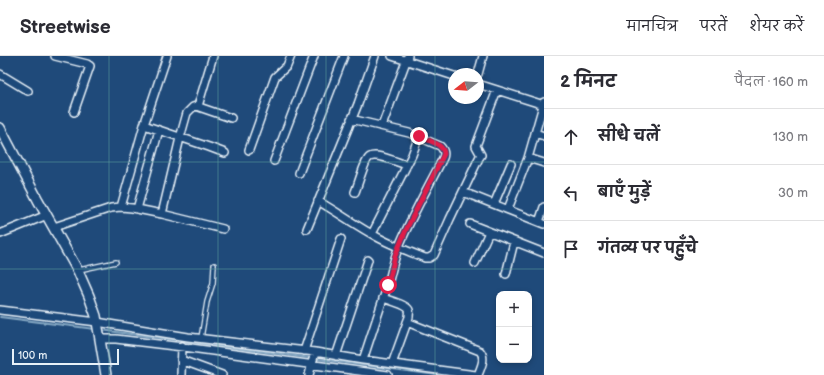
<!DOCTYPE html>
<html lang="hi">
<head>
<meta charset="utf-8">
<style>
  :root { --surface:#fff; --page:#f2f2f3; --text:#2b2b33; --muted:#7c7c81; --line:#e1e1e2 }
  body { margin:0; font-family:"Balsamiq Sans","Playpen Sans Deva",sans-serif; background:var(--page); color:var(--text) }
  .controls { position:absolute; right:12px; bottom:12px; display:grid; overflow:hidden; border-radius:8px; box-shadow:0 2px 6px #0003 }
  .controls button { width:36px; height:36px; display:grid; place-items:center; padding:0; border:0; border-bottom:1px solid var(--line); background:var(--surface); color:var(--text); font:20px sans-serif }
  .compass { position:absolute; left:448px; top:12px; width:36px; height:36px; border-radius:50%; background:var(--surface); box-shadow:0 2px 6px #0003; rotate:253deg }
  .scale { position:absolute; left:12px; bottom:10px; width:107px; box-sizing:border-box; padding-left:4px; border:2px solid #e8f1f8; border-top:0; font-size:11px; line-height:14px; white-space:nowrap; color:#e8f1f8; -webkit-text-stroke:3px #1f4a7a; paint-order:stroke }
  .stop { position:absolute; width:12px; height:12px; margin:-9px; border:3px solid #e11d48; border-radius:50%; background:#fff }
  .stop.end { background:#e11d48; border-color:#fff; box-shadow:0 1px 4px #0008 }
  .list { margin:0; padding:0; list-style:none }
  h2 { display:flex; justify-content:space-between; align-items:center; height:52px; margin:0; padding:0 16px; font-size:17px }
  h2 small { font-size:13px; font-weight:400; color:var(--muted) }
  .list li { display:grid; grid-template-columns:26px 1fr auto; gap:12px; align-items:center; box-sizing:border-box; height:56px; padding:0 16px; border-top:1px solid var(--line) }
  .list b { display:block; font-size:15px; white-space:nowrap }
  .list em { font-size:13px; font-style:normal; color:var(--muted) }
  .icon { flex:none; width:22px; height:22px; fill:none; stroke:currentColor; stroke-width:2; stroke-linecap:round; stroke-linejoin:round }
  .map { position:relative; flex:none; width:544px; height:319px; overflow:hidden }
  header { display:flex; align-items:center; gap:24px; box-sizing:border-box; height:56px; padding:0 20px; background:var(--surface); border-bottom:1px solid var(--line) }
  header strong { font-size:19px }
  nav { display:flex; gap:22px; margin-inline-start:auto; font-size:14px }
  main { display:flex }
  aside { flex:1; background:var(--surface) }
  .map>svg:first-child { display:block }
</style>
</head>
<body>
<header>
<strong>Streetwise</strong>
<nav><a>मानचित्र</a><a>परतें</a><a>शेयर करें</a></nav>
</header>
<main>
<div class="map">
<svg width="544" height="319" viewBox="0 0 544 319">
  <rect width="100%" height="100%" fill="#1f4a7a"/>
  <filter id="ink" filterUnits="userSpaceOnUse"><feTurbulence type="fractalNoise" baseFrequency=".025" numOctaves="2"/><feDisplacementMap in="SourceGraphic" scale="8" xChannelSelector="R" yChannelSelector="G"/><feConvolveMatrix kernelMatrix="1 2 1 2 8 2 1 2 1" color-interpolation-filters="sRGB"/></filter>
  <g filter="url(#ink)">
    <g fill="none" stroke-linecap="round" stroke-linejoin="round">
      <path stroke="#86a9c4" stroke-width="2" d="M0 261 95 273
        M101 274 437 319"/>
      <g stroke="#e8f1f8" stroke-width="6">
        <path id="service" d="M79 214 116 206
          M201 282 207 246 213 227 214 209"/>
      </g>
      <g stroke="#e8f1f8" stroke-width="10">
        <path id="minor" d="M55 0 87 8 90 10 74 56
          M392 0 454 20
          M0 18 28 35
          M478 18 483 0
          M478 28 544 49
          M198 50 213 0
          M351 63 409 77 440 90C444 94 445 97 443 102 428 132 410 162 398 193 393 206 391 219 387 231 379 256 371 280 363 304
          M144 69 209 91 225 97
          M382 70 408 0
          M535 77 544 80
          M249 94 275 21 287 10 291 0
          M528 102 544 107
          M274 105 314 0
          M299 117 344 0
          M355 136C358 129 365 103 370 101 377 97 399 107 407 109
          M463 136 544 168
          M318 145C339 157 358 171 379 182 394 190 410 196 425 202H429L434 199 450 163 479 102 481 99 476 90 477 87 497 34
          M494 148 511 108
          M121 151 144 69 167 0
          M137 153 159 74
          M508 153 528 102 544 46
          M162 158 180 82 187 57 193 51 196 50 231 62
          M539 166 544 151
          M470 168 544 197
          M54 171 111 152 121 151 132 152 162 158 223 173
          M307 173 358 48 375 0
          M0 178 47 159
          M372 178 412 99 419 80
          M475 207 489 176
          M506 218 514 186
          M383 242C389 244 407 249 409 254 410 256 409 258 409 261L392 308
          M0 254 97 266 188 281 315 296 363 304 476 319
          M407 266 480 295C486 302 481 311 478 319
          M100 284 105 283H116L191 292 388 319
          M304 295 341 183
          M336 300 368 204
          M181 304 222 319
          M181 319 182 290
          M309 319 315 296"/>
      </g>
      <g stroke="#e8f1f8" stroke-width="12">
        <path id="tertiary" d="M0 72 38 144 78 215 89 240 96 260 106 319"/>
      </g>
      <use href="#service" stroke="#1f4a7a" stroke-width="3.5"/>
      <use href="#minor" stroke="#1f4a7a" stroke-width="7"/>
      <use href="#tertiary" stroke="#1f4a7a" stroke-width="9"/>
    </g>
  </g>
  <g fill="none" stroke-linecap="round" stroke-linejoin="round" filter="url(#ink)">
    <path stroke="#e11d48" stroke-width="5" d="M388 229 395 200 406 174 444 98C444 88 427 84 419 80"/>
  </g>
  <path fill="none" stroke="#5ba19e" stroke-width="1" stroke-opacity="0.55" d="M109 0V319M218 0V319M326 0V319M435 0V319M0 106H544M0 213H544"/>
</svg>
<div class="controls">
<button>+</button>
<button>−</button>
</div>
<svg class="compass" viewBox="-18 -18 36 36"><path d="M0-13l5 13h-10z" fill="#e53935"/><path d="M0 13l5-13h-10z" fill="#7c7c81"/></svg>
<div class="scale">100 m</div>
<div class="stop" style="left:388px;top:229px"></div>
<div class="stop end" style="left:419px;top:80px"></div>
</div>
<aside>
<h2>2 मिनट<small>पैदल · 160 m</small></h2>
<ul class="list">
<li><svg class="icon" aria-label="ahead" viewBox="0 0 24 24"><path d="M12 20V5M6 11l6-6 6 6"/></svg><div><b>सीधे चलें</b></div><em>130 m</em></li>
<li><svg class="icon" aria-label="left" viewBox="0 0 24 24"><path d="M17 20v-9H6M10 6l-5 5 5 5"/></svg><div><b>बाएँ मुड़ें</b></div><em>30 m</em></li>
<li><svg class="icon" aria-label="arrive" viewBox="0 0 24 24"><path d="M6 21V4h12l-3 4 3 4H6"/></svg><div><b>गंतव्य पर पहुँचे</b></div></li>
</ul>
</aside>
</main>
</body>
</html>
